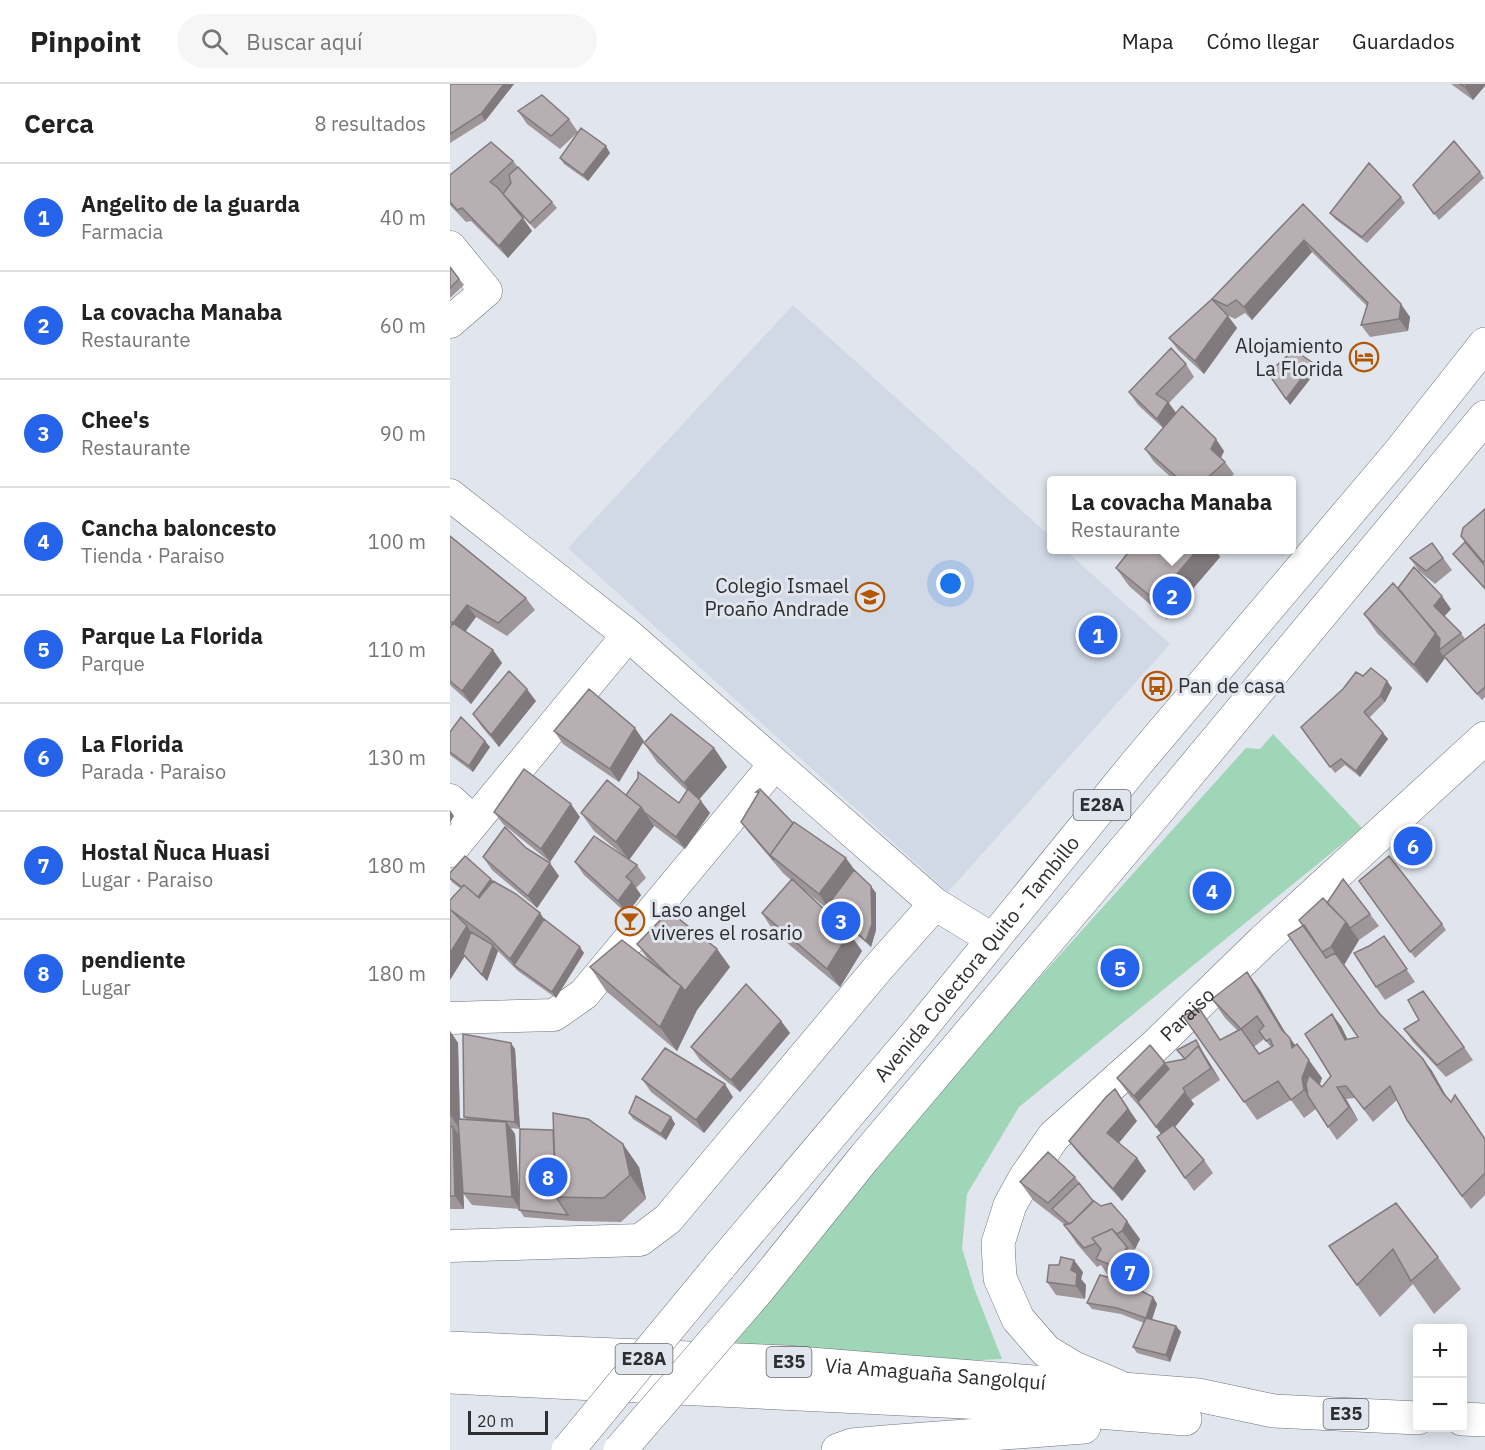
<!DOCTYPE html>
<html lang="es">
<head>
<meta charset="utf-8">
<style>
  :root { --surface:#fff; --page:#f6f6f6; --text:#222; --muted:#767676; --line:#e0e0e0; --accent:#2563eb }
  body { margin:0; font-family:"IBM Plex Sans",sans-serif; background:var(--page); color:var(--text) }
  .controls { position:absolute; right:18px; bottom:18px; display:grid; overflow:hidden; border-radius:6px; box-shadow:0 3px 15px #0003 }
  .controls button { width:54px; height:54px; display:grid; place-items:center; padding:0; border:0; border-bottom:2px solid var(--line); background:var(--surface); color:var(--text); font:30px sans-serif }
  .scale { position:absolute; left:18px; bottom:15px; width:80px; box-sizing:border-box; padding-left:6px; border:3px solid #2d2e31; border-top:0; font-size:16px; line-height:21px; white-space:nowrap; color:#2d2e31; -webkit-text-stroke:4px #e1e5ed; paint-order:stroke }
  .you { position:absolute; left:501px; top:500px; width:21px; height:21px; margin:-15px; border:4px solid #fff; border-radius:50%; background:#1a73e8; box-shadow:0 0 0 9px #1a73e833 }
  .badge { display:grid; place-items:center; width:39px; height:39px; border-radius:50%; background:var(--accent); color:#fff; font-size:20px; font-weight:700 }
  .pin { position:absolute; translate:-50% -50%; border:3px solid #fff; box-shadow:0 2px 6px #0006 }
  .popup { position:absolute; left:597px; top:392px; width:249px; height:78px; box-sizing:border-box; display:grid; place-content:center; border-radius:6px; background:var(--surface); filter:drop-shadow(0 2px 4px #0005); font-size:20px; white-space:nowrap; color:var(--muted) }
  .popup b { font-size:22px; color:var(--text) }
  .popup::after { content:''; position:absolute; left:50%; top:100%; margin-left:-12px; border:12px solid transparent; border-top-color:var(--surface) }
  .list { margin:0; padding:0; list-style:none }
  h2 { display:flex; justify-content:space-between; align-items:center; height:78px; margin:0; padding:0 24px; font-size:26px }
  h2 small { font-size:20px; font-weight:400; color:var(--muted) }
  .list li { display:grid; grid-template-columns:39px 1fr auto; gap:18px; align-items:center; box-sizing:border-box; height:108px; padding:0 24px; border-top:2px solid var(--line) }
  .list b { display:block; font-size:22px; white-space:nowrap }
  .list p { margin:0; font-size:20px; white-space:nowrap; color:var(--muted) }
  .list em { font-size:20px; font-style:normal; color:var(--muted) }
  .icon { flex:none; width:33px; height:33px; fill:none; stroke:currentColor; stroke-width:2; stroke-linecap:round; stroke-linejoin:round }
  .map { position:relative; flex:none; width:1035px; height:1366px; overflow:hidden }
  header { display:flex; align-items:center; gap:36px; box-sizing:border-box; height:84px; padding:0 30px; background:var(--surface); border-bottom:2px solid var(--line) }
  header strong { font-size:28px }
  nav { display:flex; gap:33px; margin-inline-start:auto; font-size:21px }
  .search { width:420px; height:54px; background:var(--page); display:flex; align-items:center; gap:15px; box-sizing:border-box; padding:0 21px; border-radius:33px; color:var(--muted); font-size:22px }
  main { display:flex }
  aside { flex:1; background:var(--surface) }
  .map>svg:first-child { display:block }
</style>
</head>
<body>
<header>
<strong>Pinpoint</strong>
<div class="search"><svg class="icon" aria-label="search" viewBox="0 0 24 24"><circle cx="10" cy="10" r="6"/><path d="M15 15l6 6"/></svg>Buscar aquí</div>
<nav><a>Mapa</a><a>Cómo llegar</a><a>Guardados</a></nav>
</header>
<main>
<aside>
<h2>Cerca<small>8 resultados</small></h2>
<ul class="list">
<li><span class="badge">1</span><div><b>Angelito de la guarda</b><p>Farmacia</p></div><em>40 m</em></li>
<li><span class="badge">2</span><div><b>La covacha Manaba</b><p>Restaurante</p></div><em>60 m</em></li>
<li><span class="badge">3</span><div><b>Chee's</b><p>Restaurante</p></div><em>90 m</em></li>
<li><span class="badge">4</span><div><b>Cancha baloncesto</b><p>Tienda · Paraiso</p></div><em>100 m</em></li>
<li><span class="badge">5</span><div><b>Parque La Florida</b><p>Parque</p></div><em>110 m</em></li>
<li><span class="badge">6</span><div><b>La Florida</b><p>Parada · Paraiso</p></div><em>130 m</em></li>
<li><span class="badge">7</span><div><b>Hostal Ñuca Huasi</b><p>Lugar · Paraiso</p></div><em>180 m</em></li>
<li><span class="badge">8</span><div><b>pendiente</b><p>Lugar</p></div><em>180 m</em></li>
</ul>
</aside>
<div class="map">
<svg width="1035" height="1366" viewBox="0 0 1035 1366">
  <rect width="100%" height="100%" fill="#e1e5ed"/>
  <path fill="#d1d9e7" d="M343 221 602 454V466H615L720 560 498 808 118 464Z"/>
  <path fill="#9fd6b8" d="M823 650 912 744 569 1023 517 1110 512 1164 524 1204 552 1275 446 1280 273 1262 402 1102 796 664 810 665Z"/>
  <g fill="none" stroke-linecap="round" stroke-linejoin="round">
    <g stroke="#6f737a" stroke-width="33">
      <path id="street" d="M0 163 36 207 0 238
        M0 411 178 551 485 820 542 855
        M0 716 23 737
        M0 767 178 551
        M0 934 104 931 134 910 325 680
        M0 1162 190 1156 218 1135 429 883 485 820"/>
    </g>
    <g stroke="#6f737a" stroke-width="34">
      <g id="secondary">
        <path id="s1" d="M667 1302 624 1284 596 1267 568 1235 550 1194 548 1159 560 1121 575 1094 604 1052 706 961 813 857 1035 654"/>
      </g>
    </g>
    <g stroke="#6f737a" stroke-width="34">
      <g id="highway">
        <path id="s2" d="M269 1183 467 949 685 681 949 369 1035 260"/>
        <path d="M308 1206 414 1074 710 724 1035 333"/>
        <path id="s3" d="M0 1264 335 1278 748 1311 824 1327 968 1334"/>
        <path d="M0 1293 535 1319 735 1335"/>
        <path d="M1012 1335 1035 1336"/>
        <path d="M388 1366 402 1361 435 1358 634 1343"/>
      </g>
    </g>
    <use href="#street" stroke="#fff" stroke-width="32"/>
    <use href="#secondary" stroke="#fff" stroke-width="33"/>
    <use href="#highway" stroke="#fff" stroke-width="33"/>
    <g stroke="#6f737a" stroke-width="34" stroke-linecap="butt">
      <path id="highway-bridge" d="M118 1366 269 1183
        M170 1366 308 1206"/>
    </g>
    <use href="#highway-bridge" stroke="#fff" stroke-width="33"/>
  </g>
  <path fill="#9e9699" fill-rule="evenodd" d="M0 0H64L35 37 0 59Z
    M1001 0H1035L1023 16Z
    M68 27 119 35 128 48 110 65 77 40Z
    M160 69 138 97 114 80 110 74Z
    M63 77 68 83 102 118 107 124 85 145 66 126 82 147 58 174 21 137 16 138 0 121V91Z
    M1030 88 1034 94 989 136 963 101Z
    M951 113 955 119 917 159 885 135 880 129Z
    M853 120 960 233 958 247 920 253 911 241 917 222 862 168 802 236 795 229 785 235 777 231 787 244 754 290 728 266 719 254 762 215Z
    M0 183 14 201 0 214Z
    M736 280 744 293 719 319 726 329 774 367 771 374 775 378 784 390 778 396H724L704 378 695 365 713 344 688 321 679 308Z
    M1035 425V506L1008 476 1003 470 1015 458 1011 452Z
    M0 452 76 514 85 526 57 552 26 533 15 548 43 566 52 579 21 620 0 601Z
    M982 459 1002 486 985 500 969 487 960 474Z
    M681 465H765L770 473 717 535 679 502 666 484Z
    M1001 525 994 532 1011 549 1015 555 1035 540V613L1032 616 995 574 977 599 927 549 914 530Z
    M913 592 937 597 942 604 935 618 919 634 938 655 910 693 895 681 885 689 851 643Z
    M86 617 49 663 32 643 23 630Z
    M104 647 194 657 169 698 113 660Z
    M0 648 40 663 23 688 0 671Z
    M194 659 264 664 277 683 249 715 260 729 235 765 203 741 204 742 179 776 187 781 196 794 186 804 191 811 177 830 134 791 125 778 179 776 144 747 131 729 176 711 229 719 237 707 207 678Z
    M310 705 343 739 404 786 426 809V846L421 863 381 828 354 806 399 849 412 867 390 903 324 848 312 829 341 796 333 789 300 750 291 738 308 711 306 708Z
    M44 728 130 733 100 778 53 740Z
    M76 764 109 792 87 824 42 786 33 773Z
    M0 789 43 798 94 835 134 869 106 914 68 887 48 867 37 897 15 872 0 896V816L11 805 2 798 0 795Z
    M909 797 992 840 996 846 965 874Z
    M877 819 920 830 929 842 909 856 894 881 929 929 973 975 982 987 997 1013 1035 1054V1111L1021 1125 957 1036 947 1016 923 1038 905 1014 896 1015 908 1036 887 1056 866 1025 854 1034 841 1016 807 1036 733 932 771 956 788 947 775 934 762 915 797 888 810 906 836 950 872 994 870 1000 872 1003 881 992 891 942 898 956 908 953 853 841ZM814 955 821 963 809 970 804 963Z
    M934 852 965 898 935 916 926 903 919 862Z
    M187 860 267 865 280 883 247 926 227 967 156 907 140 883 200 878Z
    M969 936 1014 963 1023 976 996 993 963 958 954 945Z
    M331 937 340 949 290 1008 250 976 241 963Z
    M0 947 8 959 10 1035H16L14 1033 65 965 70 1045 61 1044 65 1050 69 1110 189 1083 196 1115 171 1138 123 1137 74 1133 69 1125 22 1121 13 1109 14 1125H0Z
    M746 956 770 996 741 1016 744 1020 725 1043 754 1076 763 1089 744 1107 707 1053 711 1050 696 1030 680 1012 667 994 715 979 734 975 727 966Z
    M192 995 283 1013 254 1049 201 1008Z
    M179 1029 221 1033 225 1040 216 1056 183 1035Z
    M687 1037 669 1059 687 1074 696 1087 672 1117 628 1069 619 1057Z
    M625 1093 643 1117 690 1155 685 1165 681 1168 694 1187 688 1196 687 1204 703 1213 707 1220 702 1236 726 1242 731 1248 720 1278 687 1269 683 1263 694 1239 671 1230 642 1225 637 1219 659 1193 651 1181 647 1183 627 1160 614 1141H615L583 1116 570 1098Z
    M946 1119 988 1173 1011 1205 984 1230 963 1200 930 1233 879 1162Z
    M633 1188 631 1195 636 1201 635 1215 606 1211 597 1198Z"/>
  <path fill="#817a7d" d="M54 0H64L35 37 31 30Z
    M1017 0H1035V2L1023 16 1015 3Z
    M156 62 160 69 138 97 133 91Z
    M73 134 82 147 58 174 49 162Z
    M854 156 862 168 802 236 794 223Z
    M951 220 960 233 958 247 949 235Z
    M778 232 787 244 754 290 745 277Z
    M863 279 868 285 840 321 836 315Z
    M718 318 727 330 716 348 707 335Z
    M766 355 774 367 769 378 761 365Z
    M748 465H765L770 473 717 535 705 516Z
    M992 512 1001 525 993 534 984 522Z
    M17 521 26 533 12 552 3 539Z
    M986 549 995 562 989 566 995 574 977 599 964 581Z
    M43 566 52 579 21 620 12 607Z
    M937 597 942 604 935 618 930 612Z
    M77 605 86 617 49 663 41 651Z
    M185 644 194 657 169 698 160 685Z
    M933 649 938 655 910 693 906 687Z
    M35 657 40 663 23 688 19 682Z
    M264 664 277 683 247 718 234 699Z
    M251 717 260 729 235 765 226 753Z
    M121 720 130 733 100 778 91 765Z
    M191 723 204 742 179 776 166 758Z
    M0 726 4 732 0 739Z
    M396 774 409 792 377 822 369 810Z
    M100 779 109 792 87 824 78 812Z
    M41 795 45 801 32 820 27 814Z
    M182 798 191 811 177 830 168 817Z
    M421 802 426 809V846L421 863 416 857Z
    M90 829 99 842 64 881 60 875Z
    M896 838 909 856 894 881 881 863Z
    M17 842 25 855 0 896V869Z
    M399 849 412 867 390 903 377 885Z
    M43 861 48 867 37 897 32 891Z
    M130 863 134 869 106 914 102 908Z
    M267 865 280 883 247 926 227 967 210 943 231 902Z
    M797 888 810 906 841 958 840 954 853 972 842 964Z
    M882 930 891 942 904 969 895 956Z
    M331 937 340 949 290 1008 281 996Z
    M0 947 8 959 10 1045 0 1031Z
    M61 959 65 965 70 1045 65 1038Z
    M748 962 757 975 770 996 761 984Z
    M973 975 982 987 1001 1022 993 1009Z
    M859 976 872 994 865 1013 867 1025 854 1006 852 994Z
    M715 979 728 998 697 1030 684 1012Z
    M275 1000 283 1013 254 1049 246 1036Z
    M887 1003 896 1015 908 1036 899 1023Z
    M735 1008 744 1020 715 1055 706 1043Z
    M674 1018 687 1037 666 1062 657 1049Z
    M221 1033 225 1040 216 1056 211 1050Z
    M56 1038 65 1050 70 1125 62 1113Z
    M3 1043 12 1055 14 1125 5 1112Z
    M173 1060 189 1083 196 1115 180 1091Z
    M687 1074 696 1087 672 1117 663 1105Z
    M677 1137 690 1155 685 1165 672 1147Z
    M677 1163 694 1187 688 1196 686 1208 669 1184 672 1172Z
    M624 1176 633 1188 631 1195 636 1201 635 1215 626 1202 621 1186Z
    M703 1213 707 1220 700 1241 696 1234Z
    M726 1242 731 1248 720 1278 716 1271Z"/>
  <path fill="#b8afb2" stroke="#817a7d" stroke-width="1.5" fill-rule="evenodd" d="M0 0H54L31 30 0 50Z
    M1010 0H1017L1015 3Z
    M92 11 119 35 101 52 68 27Z
    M131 44 156 62 133 91 110 74Z
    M1004 57 1030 88 984 130 963 101Z
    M41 58 63 77 40 98 48 104 73 134 49 162 12 124 7 126 0 118V91Z
    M919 79 951 113 912 153 880 129Z
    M68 83 102 118 80 139 53 110 61 99 59 91Z
    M853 120 951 220 949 235 911 241 918 219 854 156 794 223 786 216 777 222 762 215Z
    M0 183 9 195 0 204Z
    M762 215 778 232 745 277 719 254Z
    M721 264 736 280 706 310 718 318 707 335 679 308Z
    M844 266 863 279 836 315 818 289Z
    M732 322 766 355 761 365 775 378 755 396H730L695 365Z
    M1035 425V476L1033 478 1011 452 1013 444Z
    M0 452 76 514 48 539 17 521 3 539 43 566 12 607 0 597V544L3 539 0 537Z
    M1015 458 1035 482V504L1003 470Z
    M982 459 993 474 976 487 960 474Z
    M681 465H748L705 516 666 484Z
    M964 483 992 512 984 522 1011 549 989 566 990 555 948 504Z
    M943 499 986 549 964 581 914 530Z
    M1035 540V603L1027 610 994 572Z
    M921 584 937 597 930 612 914 628 933 649 906 687 891 675 880 683 851 643 893 605 906 588 913 592Z
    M59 587 77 605 41 651 23 630Z
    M139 605 185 644 160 685 104 647Z
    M221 630 264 664 234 699 194 659Z
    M11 633 35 657 19 682 0 668V648Z
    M74 685 121 720 91 765 44 728Z
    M188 688 229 719 238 705 251 717 226 753 194 728 191 723 176 711 188 694Z
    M157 696 191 723 166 758 131 729Z
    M310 705 343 739 320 771 324 776 291 738 309 708H306Z
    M344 738 396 774 369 810 320 771Z
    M55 743 76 764 100 779 78 812 33 773Z
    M144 752 187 781 176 793 182 798 168 817 125 778Z
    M15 772 41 795 28 813 14 801 12 803 0 794V789Z
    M939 772 992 840 960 868 909 797Z
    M404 786 421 802 422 840 416 857 377 822Z
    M342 795 399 849 377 885 312 829Z
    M893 795 920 830 900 844 896 838 877 819Z
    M43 797 66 810 90 829 60 875 39 854 1 826 17 842 0 869V816L14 801 29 814Z
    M873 814 896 838 881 863 872 868 849 836Z
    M219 827 267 865 235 907 231 902 224 897 187 860Z
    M94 835 130 863 102 908 64 881Z
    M854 841 876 874 885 869 929 929 973 975 993 1009 1001 1018 1005 1011 1035 1055V1089L1012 1112 957 1036 940 1002 914 1025 896 1002 887 1003 899 1023 878 1043 858 1012 856 1000 859 991 872 1003 881 992 855 950 882 930 895 956 908 953 838 851Z
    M21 848 43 861 32 891 13 870Z
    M934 852 957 885 926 903 904 869 919 862Z
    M172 856 231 902 210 943 140 883Z
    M797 888 832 946 840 954 842 964 847 960 859 976 852 994 854 1006 841 1016 828 997 794 1018 733 932 749 924 770 956 791 945 762 915ZM807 932 814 942 809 947 816 957 820 955 823 962 809 970 791 945Z
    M296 900 331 937 281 996 241 963Z
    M973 907 1014 963 987 981 954 945 969 936 958 916Z
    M13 950 61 959 65 1038 14 1033Z
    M746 956 752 968 748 962 735 975 727 966Z
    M700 961 715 979 684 1012 667 994Z
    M748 962 761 984 733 1004 735 1008 706 1043 688 1018 719 985 714 979 735 975Z
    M215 964 275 1000 246 1036 192 995Z
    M665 1005 678 1025 657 1049 687 1074 663 1105 619 1057 656 1013Z
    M186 1012 221 1033 211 1050 179 1029Z
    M103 1029 138 1035 173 1060 180 1091 154 1114 106 1113Z
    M8 1035 56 1038 62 1113 13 1109Z
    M723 1041 754 1076 735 1094 707 1053Z
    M0 1042 3 1043 5 1112H0Z
    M70 1045 103 1046 106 1113 118 1131 69 1126Z
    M598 1068 625 1093 598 1119 570 1098Z
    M629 1099 643 1117 621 1139 619 1140 602 1125Z
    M644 1117 651 1122 661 1119 677 1137 672 1147 667 1150 662 1145 642 1154 646 1159 634 1164 614 1141 621 1139Z
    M946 1119 988 1173 961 1197 943 1165 907 1201 879 1162Z
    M662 1145 677 1163 672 1172 669 1184 646 1175 651 1165 642 1154Z
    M611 1173 624 1176 621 1186 627 1189 626 1202 597 1198 599 1181H609Z
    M650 1191 673 1197 703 1213 696 1234 667 1224 637 1219Z
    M696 1234 726 1242 716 1271 683 1263Z"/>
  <defs>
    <g id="hotel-ring" transform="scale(1.5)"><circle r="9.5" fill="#e1e5ed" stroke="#b35501" stroke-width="1.5"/><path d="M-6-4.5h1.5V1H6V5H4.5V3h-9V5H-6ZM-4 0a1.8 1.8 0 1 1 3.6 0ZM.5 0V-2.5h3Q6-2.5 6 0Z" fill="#b35501"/></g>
    <g id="school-ring" transform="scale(1.5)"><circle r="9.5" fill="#e1e5ed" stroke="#b35501" stroke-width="1.5"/><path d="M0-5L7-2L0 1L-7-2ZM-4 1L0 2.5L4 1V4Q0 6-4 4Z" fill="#b35501"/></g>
    <g id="bus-ring" transform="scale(1.5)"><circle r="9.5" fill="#e1e5ed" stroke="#b35501" stroke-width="1.5"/><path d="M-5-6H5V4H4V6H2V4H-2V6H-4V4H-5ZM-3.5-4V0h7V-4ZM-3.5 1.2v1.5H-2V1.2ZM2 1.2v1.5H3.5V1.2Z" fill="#b35501"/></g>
    <g id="bar-ring" transform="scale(1.5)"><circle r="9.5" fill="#e1e5ed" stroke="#b35501" stroke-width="1.5"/><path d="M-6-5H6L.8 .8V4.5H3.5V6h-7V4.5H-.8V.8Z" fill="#b35501"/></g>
  </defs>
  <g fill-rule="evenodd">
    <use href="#hotel-ring" x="914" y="273"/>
    <use href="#school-ring" x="420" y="513"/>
    <use href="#bus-ring" x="707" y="602"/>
    <use href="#bar-ring" x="180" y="837"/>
  </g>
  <g text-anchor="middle" stroke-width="6" stroke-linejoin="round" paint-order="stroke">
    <g fill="#e1e5ed" stroke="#636569" stroke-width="1.5">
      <rect x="623.5" y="706" width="57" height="30" rx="4.5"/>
      <rect x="165.5" y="1260" width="57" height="30" rx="4.5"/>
      <rect x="316.5" y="1263" width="45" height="30" rx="4.5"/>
      <rect x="873.5" y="1315" width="45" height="30" rx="4.5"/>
    </g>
    <g font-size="18" font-weight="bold" fill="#2d2e31">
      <text x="652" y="727">E28A</text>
      <text x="194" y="1281">E28A</text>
      <text x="339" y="1284">E35</text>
      <text x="896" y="1336">E35</text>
    </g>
    <g font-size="20" fill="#2d2e31" stroke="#e1e5ed" text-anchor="end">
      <text x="893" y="269">Alojamiento<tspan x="893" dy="23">La Florida</tspan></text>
      <text x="399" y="509">Colegio Ismael<tspan x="399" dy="23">Proaño Andrade</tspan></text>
      <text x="728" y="609" text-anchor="start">Pan de casa</text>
      <text x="201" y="833" text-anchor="start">Laso angel<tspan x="201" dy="23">viveres el rosario</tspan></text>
    </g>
    <g font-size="20" fill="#2d2e31" stroke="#e1e5ed">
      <text dy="7" stroke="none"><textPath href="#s2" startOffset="402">Avenida Colectora Quito - Tambillo</textPath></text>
      <text dy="7" stroke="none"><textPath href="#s1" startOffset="504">Paraiso</textPath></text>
      <text dy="7" stroke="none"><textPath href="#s3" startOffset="486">Via Amaguaña Sangolquí</textPath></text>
    </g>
  </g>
</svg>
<div class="controls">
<button>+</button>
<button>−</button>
</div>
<div class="scale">20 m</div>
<div class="you"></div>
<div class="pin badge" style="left:648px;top:551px">1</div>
<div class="pin badge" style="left:722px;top:512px">2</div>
<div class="popup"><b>La covacha Manaba</b>Restaurante</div>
<div class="pin badge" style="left:391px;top:837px">3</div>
<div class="pin badge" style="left:762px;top:807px">4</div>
<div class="pin badge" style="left:670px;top:884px">5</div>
<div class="pin badge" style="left:963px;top:762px">6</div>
<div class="pin badge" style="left:680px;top:1188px">7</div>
<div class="pin badge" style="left:98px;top:1093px">8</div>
</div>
</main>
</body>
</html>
